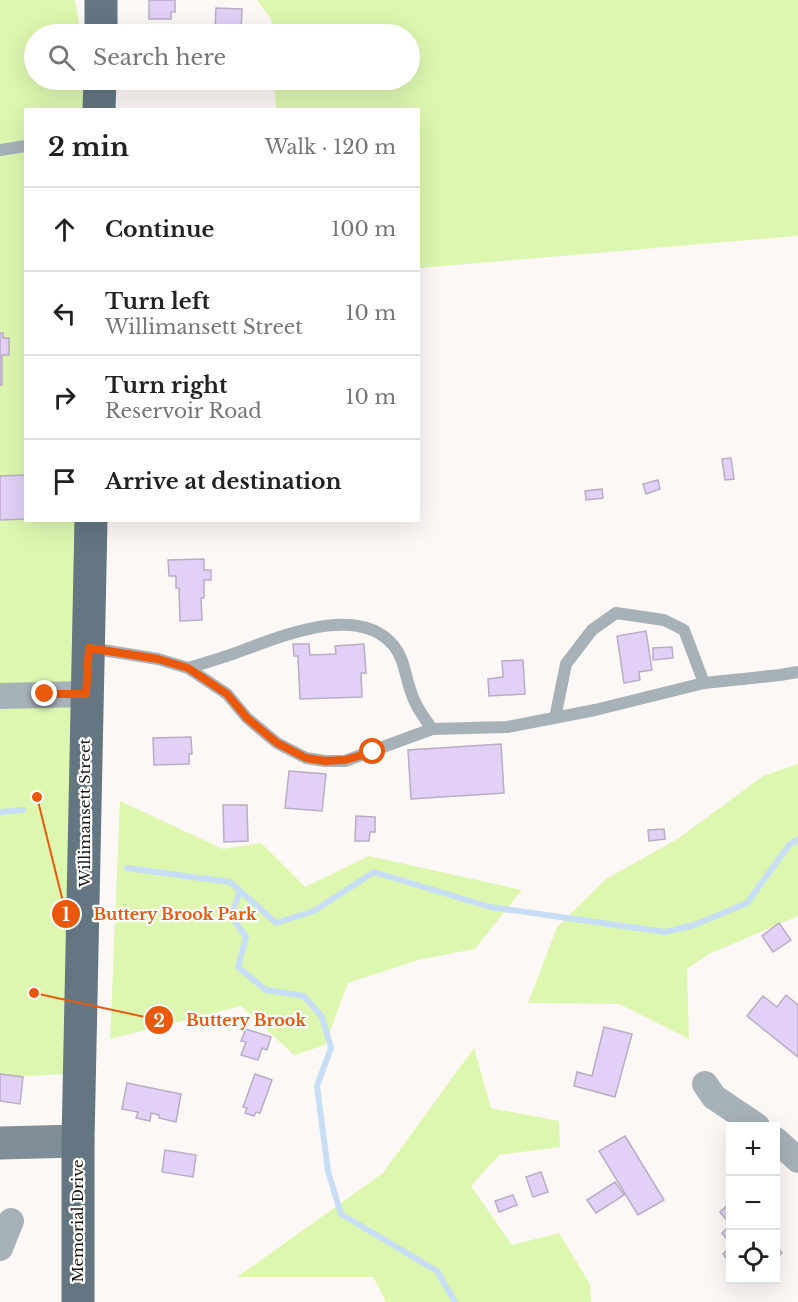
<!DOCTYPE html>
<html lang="en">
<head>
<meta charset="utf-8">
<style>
  :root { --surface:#fff; --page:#f2f2f2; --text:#222; --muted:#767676; --line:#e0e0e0 }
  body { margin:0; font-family:"Libre Baskerville",serif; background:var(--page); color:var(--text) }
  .controls { position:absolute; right:18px; bottom:18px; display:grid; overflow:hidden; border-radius:0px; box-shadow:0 6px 24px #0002 }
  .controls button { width:54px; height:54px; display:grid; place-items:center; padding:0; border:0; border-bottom:2px solid var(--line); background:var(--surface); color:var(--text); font:30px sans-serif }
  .stop { position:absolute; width:18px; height:18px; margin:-14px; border:4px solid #ea580c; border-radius:50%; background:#fff }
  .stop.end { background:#ea580c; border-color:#fff; box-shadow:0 2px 6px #0008 }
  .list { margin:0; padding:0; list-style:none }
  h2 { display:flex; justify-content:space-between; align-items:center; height:78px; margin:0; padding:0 24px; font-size:26px }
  h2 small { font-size:20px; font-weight:400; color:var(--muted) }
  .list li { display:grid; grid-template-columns:39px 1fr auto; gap:18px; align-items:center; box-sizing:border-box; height:84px; padding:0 24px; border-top:2px solid var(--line) }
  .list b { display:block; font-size:22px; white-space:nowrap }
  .list p { margin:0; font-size:20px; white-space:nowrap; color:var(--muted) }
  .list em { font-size:20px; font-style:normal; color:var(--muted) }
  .icon { flex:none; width:33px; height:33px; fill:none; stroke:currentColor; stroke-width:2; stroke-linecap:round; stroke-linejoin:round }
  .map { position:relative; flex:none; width:798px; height:1302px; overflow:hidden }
  .search { position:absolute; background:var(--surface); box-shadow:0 6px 24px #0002; left:24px; top:24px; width:396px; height:66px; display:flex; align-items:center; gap:15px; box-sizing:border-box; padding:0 21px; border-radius:33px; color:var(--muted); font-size:22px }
  .panel { position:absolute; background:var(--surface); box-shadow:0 6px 24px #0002; left:24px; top:108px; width:396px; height:414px; border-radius:0px }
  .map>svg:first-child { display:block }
</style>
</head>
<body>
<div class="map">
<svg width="798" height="1302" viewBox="0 0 798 1302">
  <rect width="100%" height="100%" fill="#fdf8f5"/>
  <path fill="#ddf7b0" d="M0 0H75L81 34H34V80H88L93 109 26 110V520L84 521 64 1074 0 1078Z
    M257 0H798V236L419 268 418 110 276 109 274 80H410V34H272L271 19Z
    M798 764V916L709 954 687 969 689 1039 619 1004 528 1003 557 927 606 879 679 838 763 776Z
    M120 801 223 849 261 843 305 887 369 856 522 890 475 949 418 960 348 983 325 1045 294 1055 241 1006 110 1039Z
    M474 1048 491 1108 559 1121 560 1147 499 1155 471 1186 512 1245 559 1233 590 1284 591 1302H386L373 1277H237L383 1173Z"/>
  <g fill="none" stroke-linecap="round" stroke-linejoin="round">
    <path stroke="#c7def4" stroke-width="6" d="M0 812 23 810
      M127 868 230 882 276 923 314 911 374 872 490 907 665 932 694 925 747 903 789 845 798 839
      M240 891 231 916 246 937 238 967 266 990 304 996 322 1017 331 1048 317 1086 328 1171 341 1214 437 1271 455 1302"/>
  </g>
  <path fill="#e2d0f7" stroke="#b8adc4" stroke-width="1.5" d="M149 0H175V12H171V19H149Z
    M216 8 242 9 241 31 215 30Z
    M0 333H3V338H9V355H2V385H0Z
    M731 458 734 479 725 480 722 459Z
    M26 475V519L0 520V476Z
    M658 480 660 489 646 494 643 484Z
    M602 489 603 498 586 500 585 491Z
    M204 559V570H211V580H204V598H201L202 620 180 621 179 588H176V576H169L168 560Z
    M646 631 652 670 639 672 640 680 624 683 617 636Z
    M293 644H309L310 655 336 654 335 646 364 644 366 673H361L362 697 300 699 298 656H294Z
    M672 647 673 658 653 660V648Z
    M523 660 525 694 489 696 488 679 503 677 502 661Z
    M191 737 192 754H189V764L154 765 153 738Z
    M501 744 504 793 411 799 408 750Z
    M289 771 326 774 322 811 285 808Z
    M223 805H247L248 841 224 842Z
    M356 816 375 817V832H370L369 841H355Z
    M664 829 665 839 649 841 648 830Z
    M779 923 791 940 773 952 762 936Z
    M786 995 798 1005V1057L747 1016 763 996 777 1007Z
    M604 1027 632 1034 615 1097 574 1086 577 1072 592 1076Z
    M246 1029 271 1037 267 1050 262 1048 258 1060 241 1055 246 1042 241 1041Z
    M0 1074 23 1077 20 1104 0 1101Z
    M255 1074 272 1080 260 1113 256 1112 254 1116 245 1113 247 1108 243 1107Z
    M127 1083 181 1094 176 1122 159 1118V1115L151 1113 150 1121 136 1118 138 1112 122 1109Z
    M625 1136 664 1200 638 1215 599 1151Z
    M165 1150 196 1155 193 1177 162 1172Z
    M541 1172 548 1192 533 1197 526 1177Z
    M615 1182 624 1195 596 1213 587 1200Z
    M513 1195 517 1205 499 1212 495 1201Z
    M730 1203V1224L720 1212Z
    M730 1225V1243L722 1233Z
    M776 1245 782 1253 776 1259Z
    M730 1247V1263L723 1254Z"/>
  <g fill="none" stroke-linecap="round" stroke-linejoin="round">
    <path stroke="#a7b1b8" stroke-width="12" d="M0 150 26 146
      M90 648 158 659 188 668 227 694 247 718 277 743 306 758 325 761H345L432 729 507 727 595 710 704 683 780 675 798 672
      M188 668C208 662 229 656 249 648 290 633 361 605 394 646 404 659 405 674 410 689 414 704 423 716 432 729
      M555 718 566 664 592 630 616 613 664 620 684 630 704 683"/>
    <path stroke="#a7b1b8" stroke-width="26" d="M0 696 86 694
      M705 1084 714 1097 757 1126
      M776 1140 798 1160
      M0 1248 11 1221"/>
    <path stroke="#7f8e98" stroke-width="33" d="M0 1143 78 1141"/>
    <path stroke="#637682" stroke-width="33" d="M101 34V0
      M99 110 100 80
      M78 1302V1141L91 520"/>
  </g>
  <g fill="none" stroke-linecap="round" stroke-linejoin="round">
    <path stroke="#ea580c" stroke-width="8" d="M45 694H86L89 648 158 659 188 668 227 694 247 718 277 743 306 758 325 761 345 760 373 752"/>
  </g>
  <g text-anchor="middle" stroke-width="4.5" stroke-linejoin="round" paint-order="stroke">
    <g font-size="15" fill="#1e1510" stroke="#fff">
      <text transform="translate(85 813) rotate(-90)" y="5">Willimansett Street</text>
      <text transform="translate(78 1221) rotate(-90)" y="5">Memorial Drive</text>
    </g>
  </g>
  <path fill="none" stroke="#e8590c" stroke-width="2" d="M37 797L66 914M34 993L159 1020"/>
  <g fill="#e8590c" stroke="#fff" stroke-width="2">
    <circle cx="37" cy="797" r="6"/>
    <circle cx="34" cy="993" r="6"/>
    <circle cx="66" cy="914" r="15"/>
    <circle cx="159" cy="1020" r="15"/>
  </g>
  <g font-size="18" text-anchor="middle" font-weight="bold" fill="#fff">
    <text x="66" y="921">1</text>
    <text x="159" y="1027">2</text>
  </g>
  <g font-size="16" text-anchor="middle" font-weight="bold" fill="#e8590c" stroke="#fff" stroke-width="4.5" stroke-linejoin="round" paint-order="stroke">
    <text x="175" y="920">Buttery Brook Park</text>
    <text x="246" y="1026">Buttery Brook</text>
  </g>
</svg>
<div class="controls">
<button>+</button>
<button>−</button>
<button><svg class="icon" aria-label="locate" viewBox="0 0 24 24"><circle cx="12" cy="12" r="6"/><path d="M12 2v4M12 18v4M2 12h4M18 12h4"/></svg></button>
</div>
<div class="stop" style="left:373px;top:752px"></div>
<div class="stop end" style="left:45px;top:694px"></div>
<div class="search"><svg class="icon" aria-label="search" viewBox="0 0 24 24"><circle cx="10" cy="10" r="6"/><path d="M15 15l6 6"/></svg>Search here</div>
<section class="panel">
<h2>2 min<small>Walk · 120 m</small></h2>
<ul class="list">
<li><svg class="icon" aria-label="ahead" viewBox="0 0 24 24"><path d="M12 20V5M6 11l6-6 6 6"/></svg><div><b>Continue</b></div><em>100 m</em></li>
<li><svg class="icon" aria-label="left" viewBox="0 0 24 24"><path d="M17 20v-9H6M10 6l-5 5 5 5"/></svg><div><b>Turn left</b><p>Willimansett Street</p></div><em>10 m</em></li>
<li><svg class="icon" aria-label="right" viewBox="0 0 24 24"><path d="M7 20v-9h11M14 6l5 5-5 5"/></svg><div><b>Turn right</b><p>Reservoir Road</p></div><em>10 m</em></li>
<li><svg class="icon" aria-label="arrive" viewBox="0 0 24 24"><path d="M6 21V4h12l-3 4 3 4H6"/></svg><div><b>Arrive at destination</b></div></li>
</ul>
</section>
</div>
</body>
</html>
